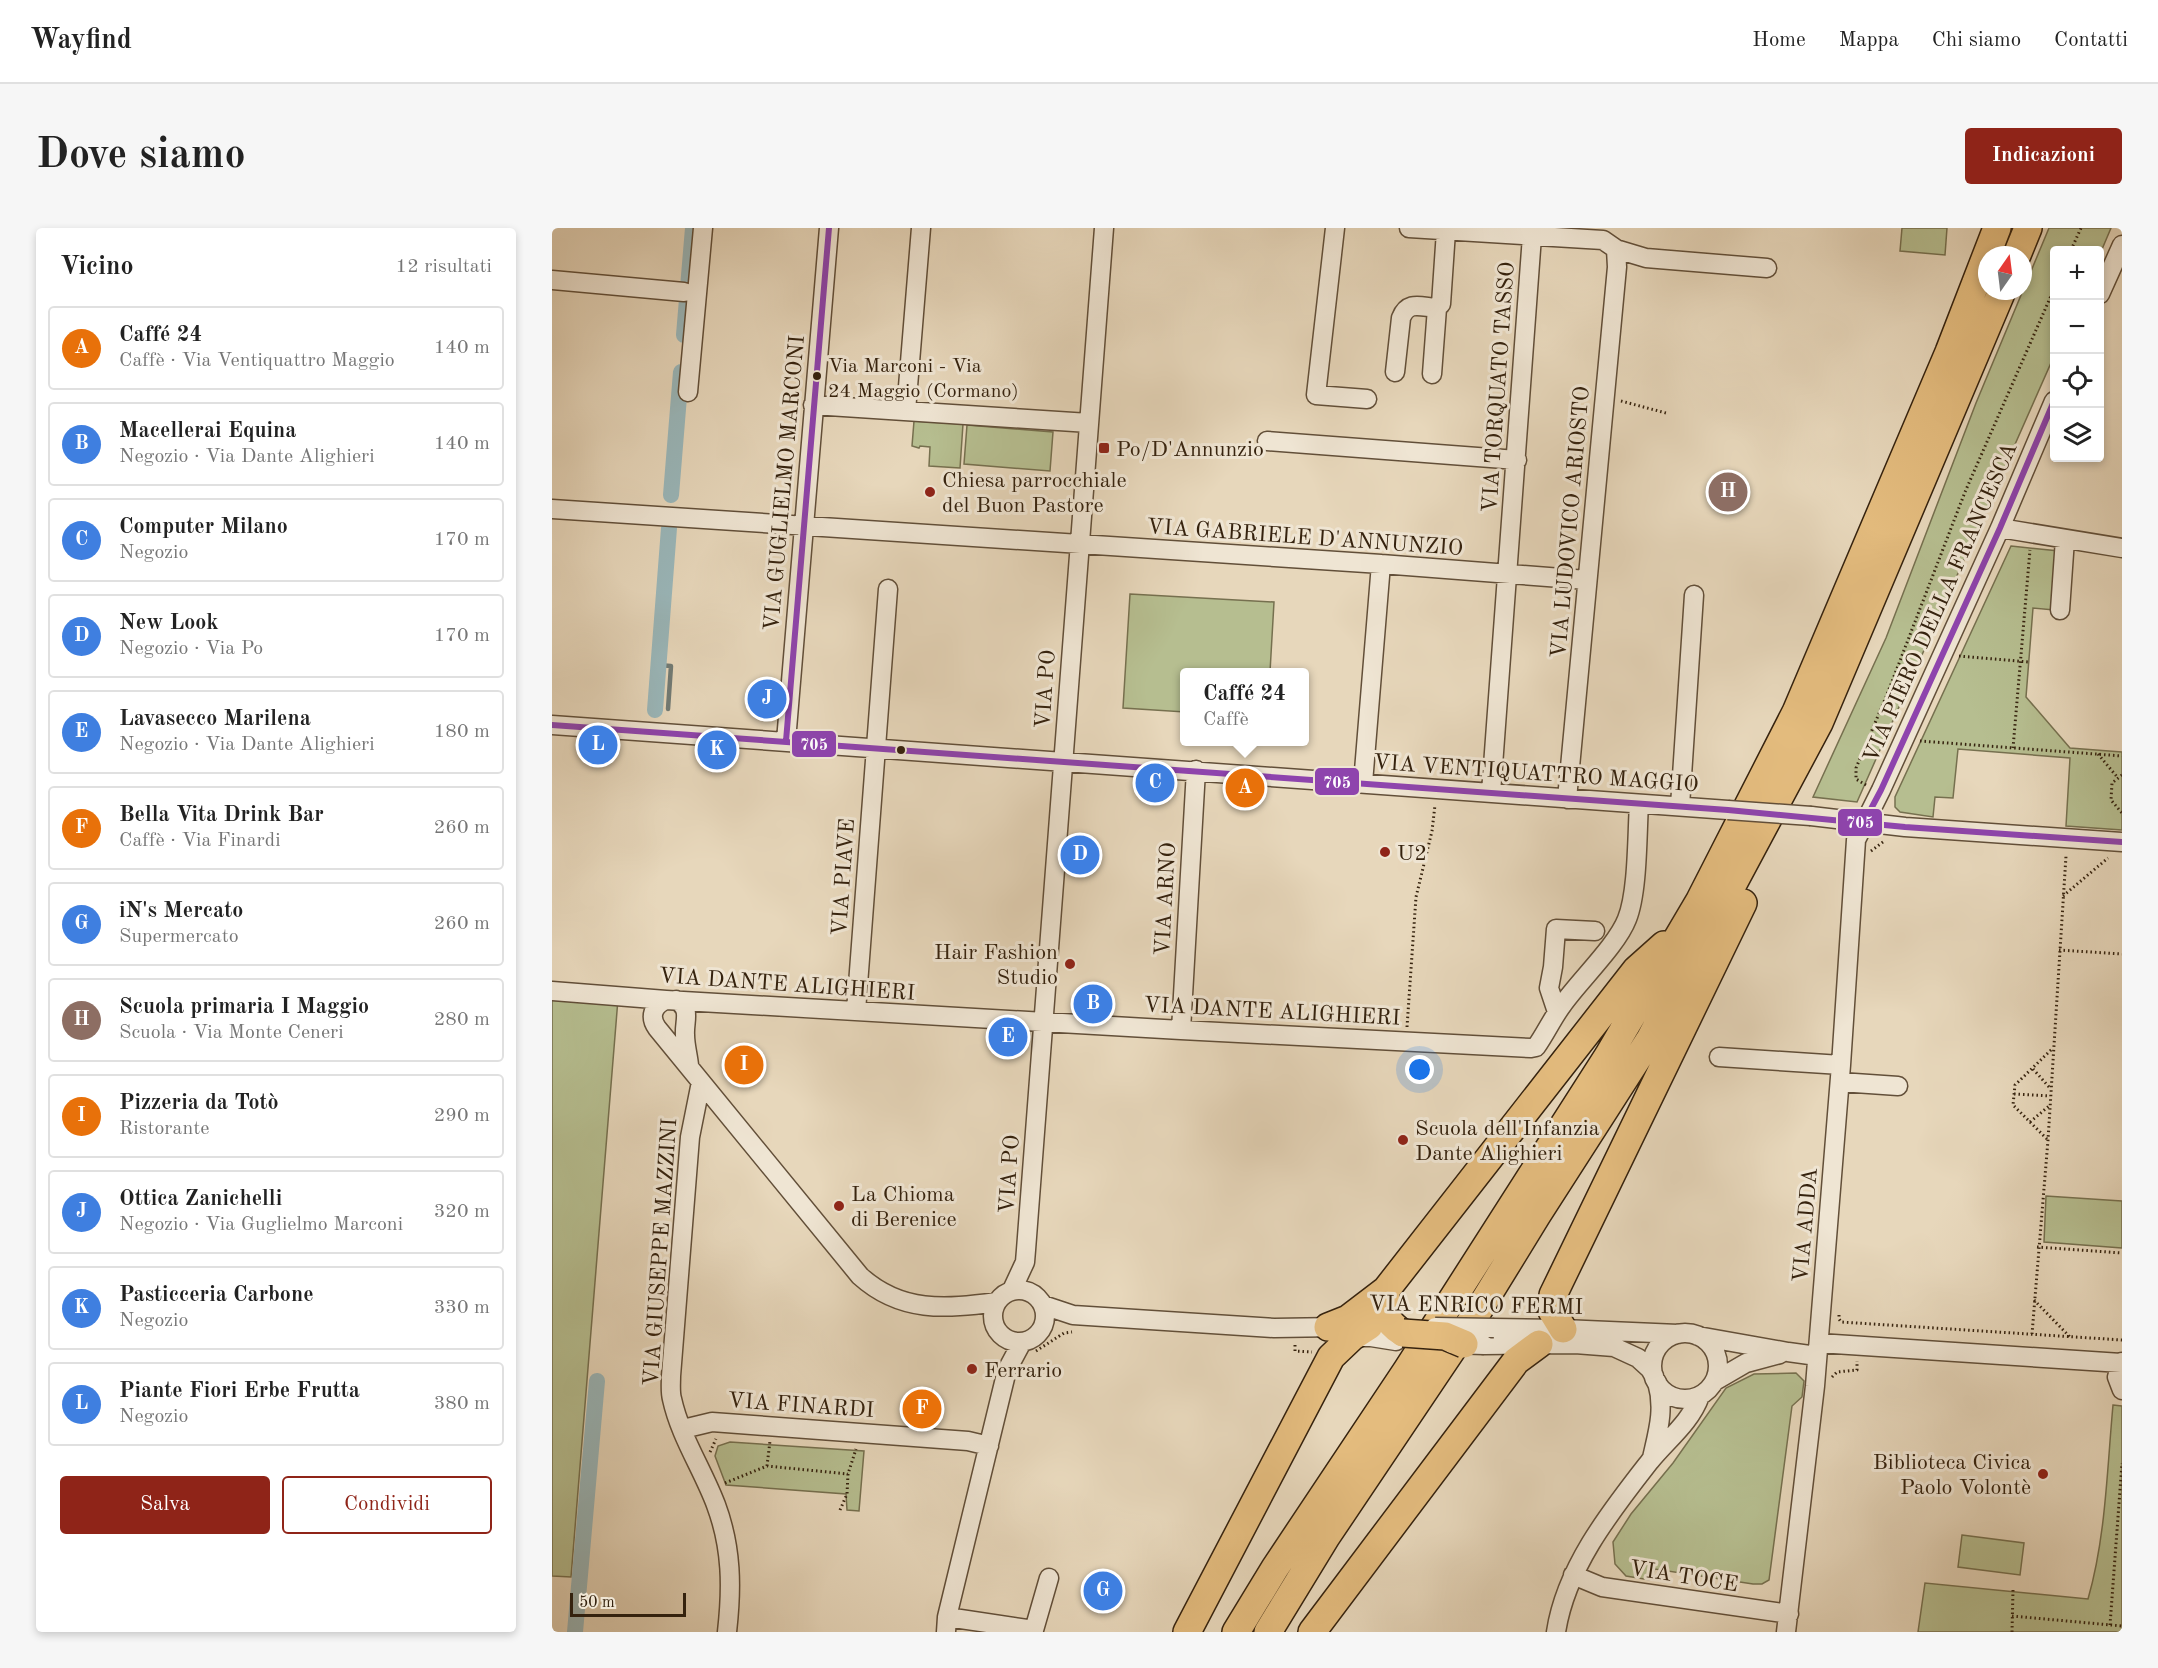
<!DOCTYPE html>
<html lang="it">
<head>
<meta charset="utf-8">
<style>
  :root { --surface:#fff; --page:#f6f6f6; --text:#222; --muted:#767676; --line:#e0e0e0; --accent:#8f2418 }
  body { margin:0; font-family:"Old Standard TT",serif; background:var(--page); color:var(--text) }
  .controls { position:absolute; right:18px; top:18px; display:grid; overflow:hidden; border-radius:6px; box-shadow:0 3px 9px #0003 }
  .controls button { width:54px; height:54px; display:grid; place-items:center; padding:0; border:0; border-bottom:2px solid var(--line); background:var(--surface); color:var(--text); font:30px sans-serif }
  .compass { position:absolute; left:1426px; top:18px; width:54px; height:54px; border-radius:50%; background:var(--surface); box-shadow:0 3px 9px #0003; rotate:14deg }
  .scale { position:absolute; left:18px; bottom:15px; width:116px; box-sizing:border-box; padding-left:6px; border:3px solid #35220e; border-top:0; font-size:16px; line-height:21px; white-space:nowrap; color:#35220e; -webkit-text-stroke:4px #efe5d3; paint-order:stroke }
  .you { position:absolute; left:868px; top:842px; width:21px; height:21px; margin:-15px; border:4px solid #fff; border-radius:50%; background:#1a73e8; box-shadow:0 0 0 9px #1a73e833 }
  .badge { display:grid; place-items:center; width:39px; height:39px; border-radius:50%; background:var(--accent); color:#fff; font-size:20px; font-weight:700 }
  .pin { position:absolute; translate:-50% -50%; border:3px solid #fff; box-shadow:0 2px 6px #0006 }
  .popup { position:absolute; left:628px; top:440px; width:129px; height:78px; box-sizing:border-box; display:grid; place-content:center; border-radius:6px; background:var(--surface); filter:drop-shadow(0 2px 4px #0005); font-size:20px; white-space:nowrap; color:var(--muted) }
  .popup b { font-size:22px; color:var(--text) }
  .popup::after { content:''; position:absolute; left:50%; top:100%; margin-left:-12px; border:12px solid transparent; border-top-color:var(--surface) }
  .list { margin:0; padding:0; list-style:none }
  h2 { display:flex; justify-content:space-between; align-items:center; height:78px; margin:0; padding:0 24px; font-size:26px }
  h2 small { font-size:20px; font-weight:400; color:var(--muted) }
  .list li { display:grid; grid-template-columns:39px 1fr auto; gap:18px; align-items:center; box-sizing:border-box; height:84px; margin:0 12px 12px; padding:0 12px; border:2px solid var(--line); border-radius:6px }
  .list b { display:block; font-size:22px; white-space:nowrap }
  .list p { margin:0; font-size:20px; white-space:nowrap; color:var(--muted) }
  .list em { font-size:20px; font-style:normal; color:var(--muted) }
  .actions { display:flex; gap:12px; padding:18px 24px }
  .actions a { flex:1; padding:14px 0; border:2px solid var(--accent); border-radius:6px; text-align:center; font-size:21px; color:var(--accent) }
  .actions .main { background:var(--accent); color:#fff }
  .icon { flex:none; width:33px; height:33px; fill:none; stroke:currentColor; stroke-width:2; stroke-linecap:round; stroke-linejoin:round }
  .map { position:relative; flex:none; width:1570px; height:1404px; overflow:hidden; border-radius:6px }
  header { display:flex; align-items:center; gap:36px; box-sizing:border-box; height:84px; padding:0 30px; background:var(--surface); border-bottom:2px solid var(--line) }
  header strong { font-size:28px }
  nav { display:flex; gap:33px; margin-inline-start:auto; font-size:21px }
  .intro { display:flex; align-items:center; justify-content:space-between; box-sizing:border-box; height:144px; padding:0 36px }
  h1 { margin:0; font-size:42px }
  .button { padding:15px 27px; border-radius:6px; background:var(--accent); color:#fff; font-size:21px; font-weight:700 }
  main { display:flex; gap:36px; padding:0 36px }
  aside { flex:1; background:var(--surface); border-radius:6px; box-shadow:0 3px 9px #0003 }
  .map>svg:first-child { display:block }
</style>
</head>
<body>
<header>
<strong>Wayfind</strong>
<nav><a>Home</a><a>Mappa</a><a>Chi siamo</a><a>Contatti</a></nav>
</header>
<div class="intro"><h1>Dove siamo</h1><a class="button">Indicazioni</a></div>
<main>
<aside>
<h2>Vicino<small>12 risultati</small></h2>
<ul class="list">
<li><span class="badge" style="background:#e8710a">A</span><div><b>Caffé 24</b><p>Caffè · Via Ventiquattro Maggio</p></div><em>140 m</em></li>
<li><span class="badge" style="background:#3f7fe0">B</span><div><b>Macellerai Equina</b><p>Negozio · Via Dante Alighieri</p></div><em>140 m</em></li>
<li><span class="badge" style="background:#3f7fe0">C</span><div><b>Computer Milano</b><p>Negozio</p></div><em>170 m</em></li>
<li><span class="badge" style="background:#3f7fe0">D</span><div><b>New Look</b><p>Negozio · Via Po</p></div><em>170 m</em></li>
<li><span class="badge" style="background:#3f7fe0">E</span><div><b>Lavasecco Marilena</b><p>Negozio · Via Dante Alighieri</p></div><em>180 m</em></li>
<li><span class="badge" style="background:#e8710a">F</span><div><b>Bella Vita Drink Bar</b><p>Caffè · Via Finardi</p></div><em>260 m</em></li>
<li><span class="badge" style="background:#3f7fe0">G</span><div><b>iN's Mercato</b><p>Supermercato</p></div><em>260 m</em></li>
<li><span class="badge" style="background:#8d6e63">H</span><div><b>Scuola primaria I Maggio</b><p>Scuola · Via Monte Ceneri</p></div><em>280 m</em></li>
<li><span class="badge" style="background:#e8710a">I</span><div><b>Pizzeria da Totò</b><p>Ristorante</p></div><em>290 m</em></li>
<li><span class="badge" style="background:#3f7fe0">J</span><div><b>Ottica Zanichelli</b><p>Negozio · Via Guglielmo Marconi</p></div><em>320 m</em></li>
<li><span class="badge" style="background:#3f7fe0">K</span><div><b>Pasticceria Carbone</b><p>Negozio</p></div><em>330 m</em></li>
<li><span class="badge" style="background:#3f7fe0">L</span><div><b>Piante Fiori Erbe Frutta</b><p>Negozio</p></div><em>380 m</em></li>
</ul>
<div class="actions"><a class="main">Salva</a><a>Condividi</a></div>
</aside>
<div class="map">
<svg width="1570" height="1404" viewBox="0 0 1570 1404">
  <rect width="100%" height="100%" fill="#e7d7bb"/>
  <filter id="stains"><feTurbulence type="fractalNoise" baseFrequency=".00333" numOctaves="4"/><feColorMatrix values="0 0 0 0 .2 0 0 0 0 .09 0 0 0 0 .02 0 0 0 .5 -.17"/></filter>
  <radialGradient id="worn" r=".72"><stop offset=".6" stop-color="#630" stop-opacity="0"/><stop offset="1" stop-color="#630" stop-opacity=".3"/></radialGradient>
  <path fill="#b6be90" stroke="#76704f" stroke-width="1.5" d="M1350 0H1395L1393 27 1348 23Z
    M1497 0H1559L1548 26V22H1502V128L1305 574 1261 569 1334 410 1424 175Z
    M362 193 411 196 408 240 377 238 378 219 368 218 367 220 360 218Z
    M415 197 501 204 498 243 412 236Z
    M1459 318 1507 323 1502 382 1481 380 1474 469 1518 520 1570 524V602L1514 598 1518 530 1406 521 1401 570 1383 569 1381 589 1348 584 1343 579V569Z
    M578 366 722 374 718 444H633V484L571 480Z
    M0 766 66 771 19 1349 0 1348Z
    M1494 968 1570 973V1020L1492 1014Z
    M1244 1145 1252 1153 1250 1169 1240 1178 1217 1352 1210 1356H1201L1103 1341 1098 1352 1074 1348 1063 1336 1061 1314 1079 1286 1121 1235 1174 1160 1202 1146Z
    M1561 1177 1570 1178V1404H1366L1373 1355 1536 1371C1554 1308 1555 1241 1561 1177Z
    M178 1214 312 1223 307 1283 295 1282 294 1266 174 1257 163 1228 166 1218Z
    M1410 1307 1472 1315 1468 1347 1406 1339Z"/>
  <g fill="none" stroke-linecap="round" stroke-linejoin="round">
    <path stroke="#727b75" stroke-width="4.5" d="M106 437 119 438 116 481"/>
    <path stroke="#9ab7ba" stroke-width="16" d="M132 107 141 0
      M119 267 129 144
      M103 482 117 300
      M23 1404 45 1153"/>
    <g stroke="#624f39" stroke-width="21">
      <path id="minor" d="M783 0 764 167 815 171
        M857 0 1051 12 1064 21 1094 30 1215 40
        M0 52 132 64
        M1548 66 1570 17
        M843 144 849 90C856 72 869 79 885 80L889 76 894 3
        M880 146 885 80
        M136 164 151 0
        M261 177 537 195
        M354 183 369 0
        M715 213 965 232
        M0 281 829 336 1035 352
        M1448 300 1570 320
        M1508 382 1513 311
        M0 497 1176 582
        M234 513 277 0
        M811 555 829 336
        M939 565 980 8
        M1015 571 1065 39 1064 21
        M1128 578 1142 367
        M1259 588 1353 599 1570 614
        M0 763 114 772 629 802 979 820 984 819C994 805 1001 789 1011 776 1028 752 1065 717 1075 691 1086 664 1085 606 1087 576
        M114 772C101 777 97 789 105 800L308 1048C349 1085 393 1081 445 1074
        M124 772C140 781 132 792 133 807 133 817 136 827 137 837
        M304 783 336 361
        M1005 784 997 760 1001 739 1004 701 1043 703
        M629 802 644 542
        M1167 829 1289 837
        M149 854 138 909 119 1148C119 1156 118 1164 120 1171 128 1208 151 1242 164 1277 180 1320 180 1360 175 1404
        M1288 854 1346 858
        M441 1088a26 26 0 1 1 52 0a26 26 0 1 1-52 0Z
        M460 1062 473 1034 474 1022 552 0
        M491 1077 521 1087 722 1100 786 1099
        M942 1100 1011 1101 1126 1106
        M1100 1138a33 33 0 1 1 66 0a33 33 0 1 1-66 0Z
        M1146 1108 1236 1124 1265 1128
        M798 1109H819L844 1113
        M1267 1115 1569 1135
        M932 1117 1023 1116 1062 1119 1086 1130 1098 1141 1102 1148
        M1570 1134 1565 1149 1570 1162
        M1163 1153 1194 1135 1228 1126
        M131 1201 160 1194 416 1213 437 1218
        M1100 1230C1106 1203 1113 1181 1105 1154
        M1021 1347 1050 1359 1237 1386
        M395 1389 482 1402 497 1350
        M394 1404 395 1389 455 1142 470 1114
        M1004 1404C1014 1339 1059 1283 1098 1233 1116 1211 1138 1195 1148 1168
        M1234 1404 1263 1158 1289 837 1304 612 1329 562 1448 300 1502 173"/>
    </g>
    <g stroke="#35220e" stroke-width="30">
      <path id="highway" d="M1465 27 1476 0
        M834 1062C833 1083 831 1093 851 1105
        M776 1099 796 1091 834 1062 1084 742 1112 717
        M1011 1101 1000 1083 1001 1067 1191 675
        M635 1404 779 1129 800 1109 817 1098
        M684 1404 723 1340 855 1142 1056 828 1148 672 1244 484 1397 124 1445 0
        M716 1404 774 1309 926 1083 985 987 1098 811 1267 495 1450 63
        M760 1404 964 1133 987 1116"/>
    </g>
    <path stroke="#35220e" stroke-width="3" stroke-dasharray="1.5 3" stroke-linecap="butt" d="M1519 22 1529 0
      M1069 173 1114 185
      M1407 428 1477 434
      M1368 513 1570 528
      M1461 520 1478 322
      M1546 526 1566 550
      M1570 547 1560 555 1559 572 1570 585
      M1314 557 1304 551V540L1334 469 1413 264 1502 61
      M1319 623 1331 614H1334
      M1511 668 1556 630
      M1507 722 1570 726
      M855 799 864 669 880 603 883 577
      M1481 841 1498 860
      M1462 866 1498 868
      M1478 894 1497 878
      M1495 911 1461 877 1463 857 1500 821
      M1485 1019 1570 1025
      M1482 1072 1518 1109
      M1287 1087V1091L1289 1094 1570 1112
      M1480 1106 1496 912 1514 628
      M743 1117V1123L760 1124
      M484 1123 512 1105 520 1104
      M1280 1149 1285 1144 1305 1142V1133
      M158 1224 164 1211
      M215 1238 218 1213
      M173 1255 215 1238 296 1246
      M288 1282 295 1266 296 1246 304 1221
      M1460 1388 1570 1398
      M1558 1397 1570 1235
      M1460 1404 1461 1362"/>
    <use href="#minor" stroke="#efe5d3" stroke-width="18"/>
    <use href="#highway" stroke="#e4bc7e" stroke-width="27"/>
    <g stroke="#624f39" stroke-width="21" stroke-linecap="butt">
      <path id="minor-bridge" d="M1176 582 1259 588
        M883 1099 942 1100
        M900 1116 932 1117"/>
    </g>
    <g stroke="#35220e" stroke-width="30" stroke-linecap="butt">
      <path id="highway-bridge" d="M851 1105 893 1108 912 1116"/>
    </g>
    <use href="#minor-bridge" stroke="#efe5d3" stroke-width="18"/>
    <use href="#highway-bridge" stroke="#e4bc7e" stroke-width="27"/>
    <g stroke="#efe5d3" stroke-width="10">
      <path id="bus-1" d="M0 497 1176 582 1353 599 1570 614
        M234 513 277 0
        M1312 594 1329 562 1448 300 1502 173"/>
    </g>
    <use href="#bus-1" stroke="#8e44ad" stroke-width="6"/>
  </g>
  <g fill="#35220e" stroke="#efe5d3" stroke-width="2">
    <circle cx="265" cy="148" r="5"/>
    <circle cx="349" cy="522" r="5"/>
  </g>
  <g fill="#8f2418" stroke="#efe5d3" stroke-width="2">
    <rect x="546" y="214" width="12" height="12" rx="3"/>
    <circle cx="378" cy="264" r="6"/>
    <circle cx="833" cy="624" r="6"/>
    <circle cx="518" cy="736" r="6"/>
    <circle cx="851" cy="912" r="6"/>
    <circle cx="287" cy="978" r="6"/>
    <circle cx="420" cy="1141" r="6"/>
    <circle cx="1491" cy="1246" r="6"/>
  </g>
  <g text-anchor="middle" stroke-width="6" stroke-linejoin="round" paint-order="stroke">
    <g font-size="20" fill="#35220e" stroke="#efe5d3" text-anchor="start">
      <text x="276" y="144">Via Marconi - Via<tspan x="276" dy="25">24 Maggio (Cormano)</tspan></text>
    </g>
    <g font-size="22" fill="#35220e" stroke="#efe5d3">
      <text transform="translate(945 159) rotate(-86)" y="8">VIA TORQUATO TASSO</text>
      <text transform="translate(231 255) rotate(-85)" y="8">VIA GUGLIELMO MARCONI</text>
      <text transform="translate(1017 294) rotate(-85)" y="8">VIA LUDOVICO ARIOSTO</text>
      <text transform="translate(753 308) rotate(4)" y="8">VIA GABRIELE D'ANNUNZIO</text>
      <text transform="translate(1387 374) rotate(-66)" y="8">VIA PIERO DELLA FRANCESCA</text>
      <text transform="translate(492 461) rotate(-86)" y="8">VIA PO</text>
      <text transform="translate(984 544) rotate(4)" y="8">VIA VENTIQUATTRO MAGGIO</text>
      <text transform="translate(290 649) rotate(-86)" y="8">VIA PIAVE</text>
      <text transform="translate(612 671) rotate(-87)" y="8">VIA ARNO</text>
      <text transform="translate(235 755) rotate(4)" y="8">VIA DANTE ALIGHIERI</text>
      <text transform="translate(720 782) rotate(3)" y="8">VIA DANTE ALIGHIERI</text>
      <text transform="translate(456 946) rotate(-86)" y="8">VIA PO</text>
      <text transform="translate(1252 997) rotate(-85)" y="8">VIA ADDA</text>
      <text transform="translate(107 1024) rotate(-86)" y="8">VIA GIUSEPPE MAZZINI</text>
      <text transform="translate(924 1076) rotate(1)" y="8">VIA ENRICO FERMI</text>
      <text transform="translate(249 1176) rotate(4)" y="8">VIA FINARDI</text>
      <text transform="translate(1132 1347) rotate(9)" y="8">VIA TOCE</text>
    </g>
    <g font-size="22" fill="#35220e" stroke="#efe5d3" text-anchor="start">
      <text x="564" y="228">Po/D'Annunzio</text>
      <text x="390" y="259">Chiesa parrocchiale<tspan x="390" dy="25">del Buon Pastore</tspan></text>
      <text x="845" y="632">U2</text>
      <text x="506" y="731" text-anchor="end">Hair Fashion<tspan x="506" dy="25">Studio</tspan></text>
      <text x="863" y="907">Scuola dell'Infanzia<tspan x="863" dy="25">Dante Alighieri</tspan></text>
      <text x="299" y="973">La Chioma<tspan x="299" dy="25">di Berenice</tspan></text>
      <text x="432" y="1149">Ferrario</text>
      <text x="1479" y="1241" text-anchor="end">Biblioteca Civica<tspan x="1479" dy="25">Paolo Volontè</tspan></text>
    </g>
  </g>
  <g stroke="#efe5d3" stroke-width="2">
    <rect x="239" y="502" width="46" height="28" rx="6" fill="#8e44ad"/>
    <rect x="762" y="539" width="46" height="29" rx="6" fill="#8e44ad"/>
    <rect x="1285" y="580" width="46" height="29" rx="6" fill="#8e44ad"/>
  </g>
  <g font-size="16" text-anchor="middle" font-weight="bold" fill="#fff">
    <text x="262" y="522">705</text>
    <text x="785" y="560">705</text>
    <text x="1308" y="600">705</text>
  </g>
  <rect width="100%" height="100%" filter="url(#stains)"/>
  <rect width="100%" height="100%" fill="url(#worn)"/>
</svg>
<div class="controls">
<button>+</button>
<button>−</button>
<button><svg class="icon" aria-label="locate" viewBox="0 0 24 24"><circle cx="12" cy="12" r="6"/><path d="M12 2v4M12 18v4M2 12h4M18 12h4"/></svg></button>
<button><svg class="icon" aria-label="layers" viewBox="0 0 24 24"><path d="M12 4l9 5-9 5-9-5zM3 14l9 5 9-5"/></svg></button>
</div>
<svg class="compass" viewBox="-18 -18 36 36"><path d="M0-13l5 13h-10z" fill="#e53935"/><path d="M0 13l5-13h-10z" fill="#767676"/></svg>
<div class="scale">50 m</div>
<div class="you"></div>
<div class="pin badge" style="left:693px;top:560px;background:#e8710a">A</div>
<div class="popup"><b>Caffé 24</b>Caffè</div>
<div class="pin badge" style="left:541px;top:776px;background:#3f7fe0">B</div>
<div class="pin badge" style="left:603px;top:555px;background:#3f7fe0">C</div>
<div class="pin badge" style="left:528px;top:627px;background:#3f7fe0">D</div>
<div class="pin badge" style="left:456px;top:809px;background:#3f7fe0">E</div>
<div class="pin badge" style="left:370px;top:1181px;background:#e8710a">F</div>
<div class="pin badge" style="left:551px;top:1363px;background:#3f7fe0">G</div>
<div class="pin badge" style="left:1176px;top:264px;background:#8d6e63">H</div>
<div class="pin badge" style="left:192px;top:837px;background:#e8710a">I</div>
<div class="pin badge" style="left:215px;top:471px;background:#3f7fe0">J</div>
<div class="pin badge" style="left:165px;top:522px;background:#3f7fe0">K</div>
<div class="pin badge" style="left:46px;top:517px;background:#3f7fe0">L</div>
</div>
</main>
</body>
</html>
